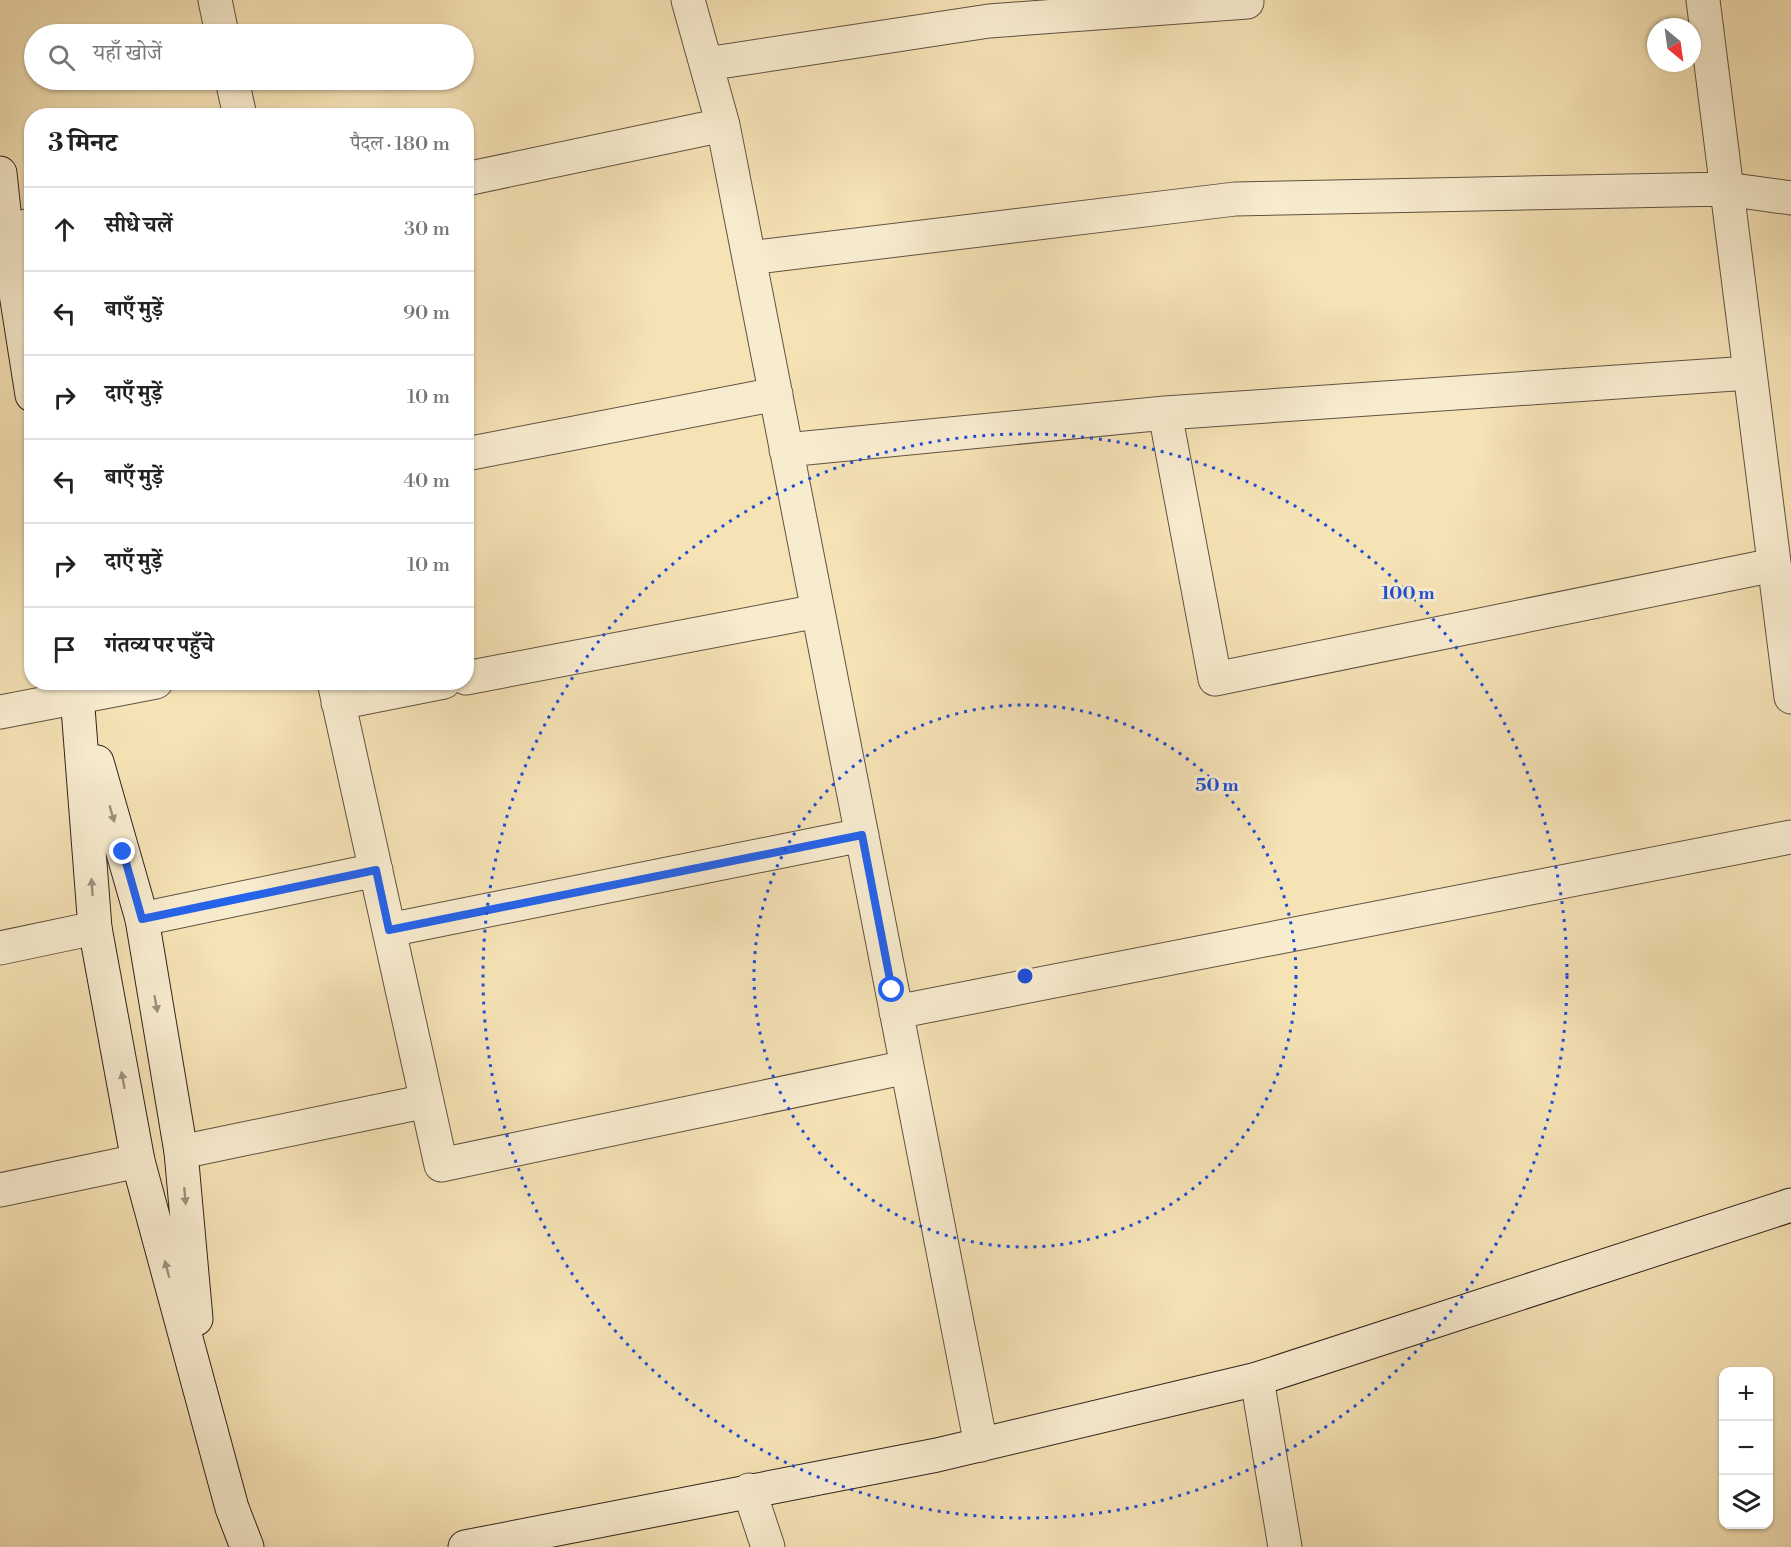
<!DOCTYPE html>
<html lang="hi">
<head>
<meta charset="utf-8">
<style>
  :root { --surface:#fff; --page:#f2f2f2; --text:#222; --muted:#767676; --line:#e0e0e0 }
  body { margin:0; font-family:"Libre Bodoni","Noto Serif Devanagari",serif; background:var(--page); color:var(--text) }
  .controls { position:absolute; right:18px; bottom:18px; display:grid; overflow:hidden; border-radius:12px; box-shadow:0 2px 4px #0004 }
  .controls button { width:54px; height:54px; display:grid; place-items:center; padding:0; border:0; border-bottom:2px solid var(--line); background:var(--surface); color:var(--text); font:30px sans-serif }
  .compass { position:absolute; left:1647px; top:18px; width:54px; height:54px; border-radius:50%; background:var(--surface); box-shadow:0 2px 4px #0004; rotate:151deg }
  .stop { position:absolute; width:18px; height:18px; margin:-14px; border:4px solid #2563eb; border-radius:50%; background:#fff }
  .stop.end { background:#2563eb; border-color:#fff; box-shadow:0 2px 6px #0008 }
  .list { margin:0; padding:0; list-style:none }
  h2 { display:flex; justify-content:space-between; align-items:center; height:78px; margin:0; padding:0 24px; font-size:26px }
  h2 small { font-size:20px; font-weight:400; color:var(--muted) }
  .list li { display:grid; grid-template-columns:39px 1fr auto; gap:18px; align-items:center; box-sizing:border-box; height:84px; padding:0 24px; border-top:2px solid var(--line) }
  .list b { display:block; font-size:22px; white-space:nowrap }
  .list em { font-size:20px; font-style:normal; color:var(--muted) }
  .icon { flex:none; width:33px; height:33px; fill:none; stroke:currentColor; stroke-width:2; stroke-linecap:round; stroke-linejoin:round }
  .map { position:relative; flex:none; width:1791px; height:1547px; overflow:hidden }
  .search { position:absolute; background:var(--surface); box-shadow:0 2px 4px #0004; left:24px; top:24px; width:450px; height:66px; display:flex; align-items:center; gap:15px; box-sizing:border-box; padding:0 21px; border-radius:33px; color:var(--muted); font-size:22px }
  .panel { position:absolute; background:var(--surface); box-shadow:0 2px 4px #0004; left:24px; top:108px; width:450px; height:582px; border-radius:24px }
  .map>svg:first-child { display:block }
</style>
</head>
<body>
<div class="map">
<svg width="1791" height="1547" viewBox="0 0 1791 1547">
  <rect width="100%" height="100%" fill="#f5e2b5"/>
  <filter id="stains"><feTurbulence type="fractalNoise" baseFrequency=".00333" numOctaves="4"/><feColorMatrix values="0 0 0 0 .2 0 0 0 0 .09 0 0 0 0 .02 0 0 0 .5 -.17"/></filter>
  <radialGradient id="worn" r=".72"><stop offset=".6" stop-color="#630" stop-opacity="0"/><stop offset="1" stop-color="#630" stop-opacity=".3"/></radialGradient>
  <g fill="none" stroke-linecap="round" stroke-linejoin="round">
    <g stroke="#625242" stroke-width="35">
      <path id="street" d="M215 0 222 34
        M688 0 723 125
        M1703 0 1791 697
        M706 64 989 21 1247 2
        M232 80 240 116
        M466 179 723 125 981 1445
        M0 231 32 225
        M749 258 1235 199 1726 189 1791 198
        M1165 413 1215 679 1774 565
        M786 450 1165 413 1749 373
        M466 454 776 394
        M466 678 818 611
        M334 682 441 1165 907 1067
        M338 703 444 682
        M0 712 156 682
        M142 919 376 870
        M389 930 862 835
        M0 948 95 928
        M896 1012 1791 837
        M181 1152 427 1101
        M0 1190 138 1161
        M1257 1379 1285 1547
        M749 1490 768 1547"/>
    </g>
    <g stroke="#31221c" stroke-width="35">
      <path id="secondary" d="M0 173 6 230 32 395
        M76 682 95 928 138 1161 232 1508 247 1547
        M97 762 142 919 181 1152 196 1319
        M465 1547 937 1455 1257 1379 1791 1205"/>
    </g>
    <use href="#street" stroke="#f8eccf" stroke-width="33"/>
    <use href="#secondary" stroke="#f8eccf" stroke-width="33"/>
  </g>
  <defs><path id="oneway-solid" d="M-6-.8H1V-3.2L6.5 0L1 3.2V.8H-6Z" transform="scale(1.5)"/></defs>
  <g fill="#9e917e">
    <use href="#oneway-solid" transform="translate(112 814) rotate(74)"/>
    <use href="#oneway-solid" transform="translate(92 887) rotate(-94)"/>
    <use href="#oneway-solid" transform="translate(156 1004) rotate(80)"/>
    <use href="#oneway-solid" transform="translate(123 1080) rotate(-100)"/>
    <use href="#oneway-solid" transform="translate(185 1196) rotate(85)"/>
    <use href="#oneway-solid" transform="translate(167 1269) rotate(-105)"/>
  </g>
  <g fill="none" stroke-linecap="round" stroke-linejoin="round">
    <path stroke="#2563eb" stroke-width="8" d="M123 852 142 919 376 870 389 930 862 835 892 990"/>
  </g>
  <g fill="none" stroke="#1d4ed8" stroke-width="3" stroke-dasharray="3 6">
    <circle cx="1025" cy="976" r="271"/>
    <circle cx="1025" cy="976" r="542"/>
  </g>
  <circle cx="1025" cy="976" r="9" fill="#1d4ed8" stroke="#f8eccf" stroke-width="3"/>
  <g font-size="18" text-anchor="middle" font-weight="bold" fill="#1d4ed8" stroke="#f8eccf" stroke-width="6" stroke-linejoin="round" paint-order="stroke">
    <text x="1408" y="599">100 m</text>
    <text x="1217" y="791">50 m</text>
  </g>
  <rect width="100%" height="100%" filter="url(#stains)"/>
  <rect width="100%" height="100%" fill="url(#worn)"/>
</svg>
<div class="controls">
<button>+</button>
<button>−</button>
<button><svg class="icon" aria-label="layers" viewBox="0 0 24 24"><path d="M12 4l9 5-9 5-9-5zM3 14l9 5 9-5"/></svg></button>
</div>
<svg class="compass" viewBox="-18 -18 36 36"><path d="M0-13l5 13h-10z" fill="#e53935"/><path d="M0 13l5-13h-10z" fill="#767676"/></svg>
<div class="stop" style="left:892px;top:990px"></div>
<div class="stop end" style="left:123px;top:852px"></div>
<div class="search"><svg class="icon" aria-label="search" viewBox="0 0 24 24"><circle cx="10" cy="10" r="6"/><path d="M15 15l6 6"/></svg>यहाँ खोजें</div>
<section class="panel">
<h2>3 मिनट<small>पैदल · 180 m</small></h2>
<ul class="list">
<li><svg class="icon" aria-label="ahead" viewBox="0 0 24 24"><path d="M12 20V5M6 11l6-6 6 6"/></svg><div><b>सीधे चलें</b></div><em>30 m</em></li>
<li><svg class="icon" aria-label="left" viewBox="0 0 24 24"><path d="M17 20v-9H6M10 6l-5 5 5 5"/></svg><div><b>बाएँ मुड़ें</b></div><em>90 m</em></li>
<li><svg class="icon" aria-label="right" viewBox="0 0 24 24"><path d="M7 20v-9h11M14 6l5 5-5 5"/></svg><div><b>दाएँ मुड़ें</b></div><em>10 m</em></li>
<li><svg class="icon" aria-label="left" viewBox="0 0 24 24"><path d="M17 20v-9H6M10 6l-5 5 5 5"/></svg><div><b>बाएँ मुड़ें</b></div><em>40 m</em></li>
<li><svg class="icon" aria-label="right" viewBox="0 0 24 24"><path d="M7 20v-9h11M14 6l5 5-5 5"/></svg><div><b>दाएँ मुड़ें</b></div><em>10 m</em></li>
<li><svg class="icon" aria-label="arrive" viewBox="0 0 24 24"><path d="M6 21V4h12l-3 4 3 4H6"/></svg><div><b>गंतव्य पर पहुँचे</b></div></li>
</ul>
</section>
</div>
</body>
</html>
